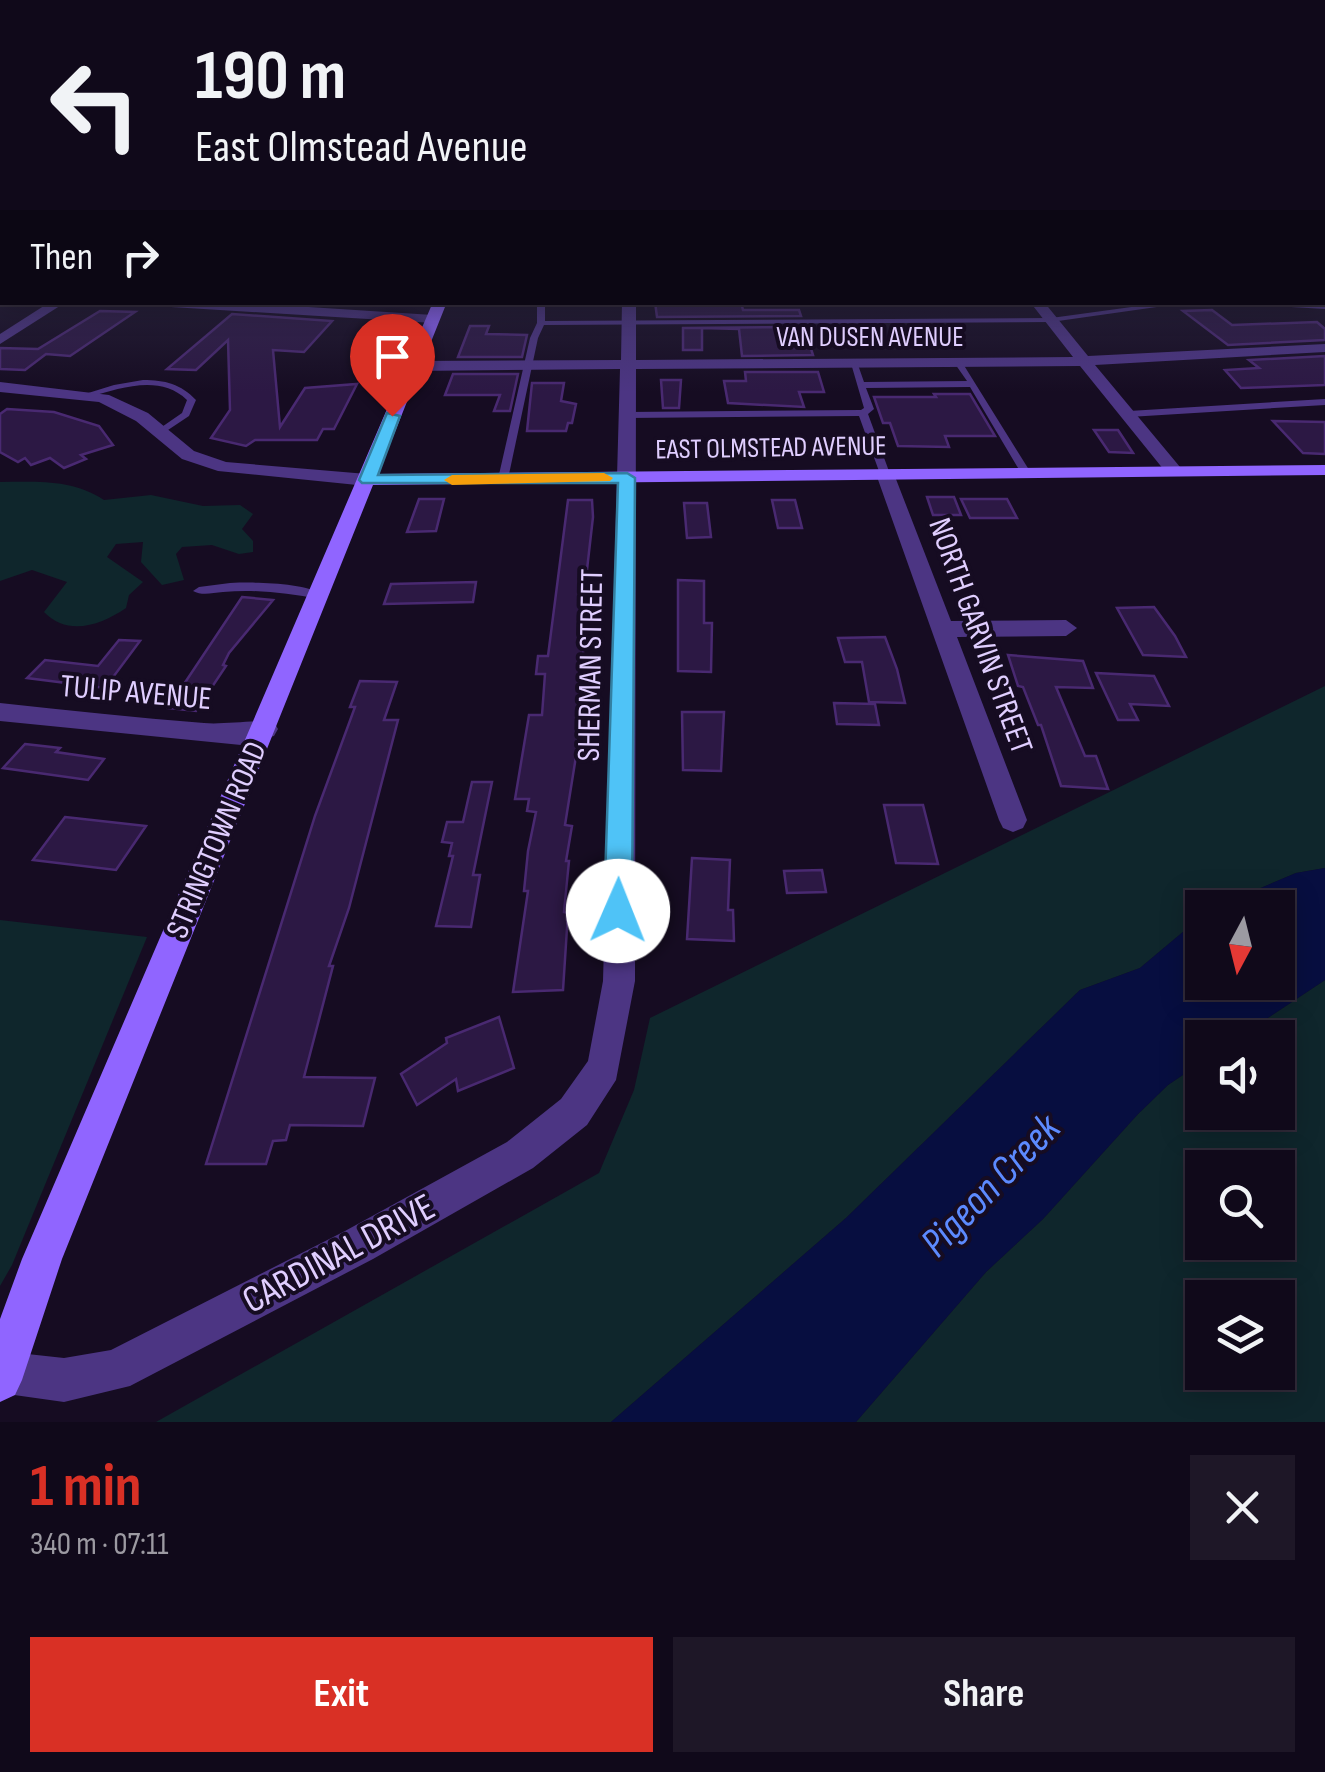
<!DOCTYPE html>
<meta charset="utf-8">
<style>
body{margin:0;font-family:"Sofia Sans Condensed",sans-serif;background:#1e1727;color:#f1f3f6;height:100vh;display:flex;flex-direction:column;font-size:38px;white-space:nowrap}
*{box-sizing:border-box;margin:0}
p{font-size:32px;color:#9c9aa2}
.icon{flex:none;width:55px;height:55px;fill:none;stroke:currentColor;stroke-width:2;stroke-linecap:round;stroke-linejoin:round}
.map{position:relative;height:1422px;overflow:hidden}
.details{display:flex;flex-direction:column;background:#10091a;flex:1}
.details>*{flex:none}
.top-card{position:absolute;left:0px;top:0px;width:1325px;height:305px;box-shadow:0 5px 25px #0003,0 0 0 2px #302a39;background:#10091a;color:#f1f3f6;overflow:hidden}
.needle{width:65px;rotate:187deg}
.fabs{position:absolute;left:1185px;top:890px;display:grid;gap:20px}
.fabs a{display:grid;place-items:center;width:110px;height:110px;border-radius:0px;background:#10091a;box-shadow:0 5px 25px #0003,0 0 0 2px #302a39;font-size:50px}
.pin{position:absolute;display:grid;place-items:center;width:85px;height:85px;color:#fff;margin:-102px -42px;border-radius:50% 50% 50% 0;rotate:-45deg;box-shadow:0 0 10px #0007}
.pin .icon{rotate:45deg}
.me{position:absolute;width:110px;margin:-55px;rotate:1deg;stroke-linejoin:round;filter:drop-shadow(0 0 8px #0008)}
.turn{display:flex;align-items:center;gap:35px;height:210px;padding:0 30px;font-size:45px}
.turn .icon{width:130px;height:130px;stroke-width:2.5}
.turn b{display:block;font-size:70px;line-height:85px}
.then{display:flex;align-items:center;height:95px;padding:0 30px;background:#0003;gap:20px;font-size:38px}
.round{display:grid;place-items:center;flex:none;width:105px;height:105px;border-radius:0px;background:#1e1727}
.overview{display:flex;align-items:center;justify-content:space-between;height:170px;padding:0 30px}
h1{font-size:60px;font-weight:700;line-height:75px;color:#d93025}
.cta{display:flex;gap:20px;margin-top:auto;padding:20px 30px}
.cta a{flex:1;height:115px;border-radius:0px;background:#d93025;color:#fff;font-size:40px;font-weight:700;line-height:115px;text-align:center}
.cta a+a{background:#1e1727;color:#f1f3f6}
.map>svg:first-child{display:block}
.green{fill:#0f262c;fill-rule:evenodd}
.water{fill:#070e40}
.building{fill:#2c1844;stroke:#492971;stroke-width:2.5}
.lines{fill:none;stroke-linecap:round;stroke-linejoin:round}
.lane{fill:#4c3583;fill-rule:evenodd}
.street{fill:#4c3583;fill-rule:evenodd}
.secondary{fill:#9065ff;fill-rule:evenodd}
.route{fill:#4fc3f7;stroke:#337fa1;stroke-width:2.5}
.slow{fill:#f59e0b}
.labels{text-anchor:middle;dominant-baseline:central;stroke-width:8;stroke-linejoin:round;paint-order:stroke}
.far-street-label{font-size:28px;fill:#e0ceff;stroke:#160c22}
.street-label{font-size:32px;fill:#e0ceff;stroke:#160c22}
.near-street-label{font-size:38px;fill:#e0ceff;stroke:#160c22}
.near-water-label{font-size:42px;font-style:italic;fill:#5c8aff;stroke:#160c22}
</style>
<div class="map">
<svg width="1325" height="1422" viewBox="0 0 1325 1422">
<rect width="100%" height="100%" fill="#160c22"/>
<g class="green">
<path d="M0,482C38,482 72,479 104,500L151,495L203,506L240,505L253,514L242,529L253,541V552L239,554L212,545L182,547L176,554L184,580L162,585L141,562L143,542L116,544L107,557L143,582L129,595L126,608C101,625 68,637 44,612L67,582L32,570L0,581Z"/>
<path d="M1325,686V868L1296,873L1216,907L1202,908V916L1140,968L1080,990L846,1218L611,1422H156L599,1173L634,1090L650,1018Z"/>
<path d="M0,920L147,937L12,1265L0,1286Z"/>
<path d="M1325,980V1422H856L986,1272L1043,1219L1138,1114L1168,1085L1202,1062V1112H1278V1038L1239,1037ZM1202,1168H1278V1242H1202ZM1202,1298H1278V1372H1202Z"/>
</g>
<path class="water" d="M1325,868V980L1239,1037L1202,1038V1062L1168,1085L1138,1114L1043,1219L986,1272L856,1422H611L846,1218L1080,990L1140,968L1202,916V982H1278V908L1216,907L1296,873Z"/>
<g class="building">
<path d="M655,302H741L743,310H799L801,316L657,317Z"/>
<path d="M1212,310L1232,325L1317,322L1325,329V340L1228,345L1183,311Z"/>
<path d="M100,311L135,312L70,356L46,354L25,370L0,369V348L38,349Z"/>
<path d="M232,314L332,321L304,352L273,350L280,427L305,388L357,384L334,429H323L317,440H255L246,446L211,438L230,410L228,340L196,370L167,369Z"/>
<path d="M470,326H489L486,334L527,335L522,357H458Z"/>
<path d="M804,327L813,355L742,356L739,329L702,328V350H683V328Z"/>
<path d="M1325,356V385L1241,388L1225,370L1259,368L1249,360Z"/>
<path d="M745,372H818L824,392H799L804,407L728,403L724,381H746Z"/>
<path d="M453,374H518L510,411H494L500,395H445Z"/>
<path d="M661,380H681L679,408H663Z"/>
<path d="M532,383H564L561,401L576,404L572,423H568L566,431H527Z"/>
<path d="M934,394H970L995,436H945L949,447L898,446L890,423H883L874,397H936Z"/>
<path d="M7,409L54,412L99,426L113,445L81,455L86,459L64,468L50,458L31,465L25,458L18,462L0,452V414Z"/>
<path d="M1273,421L1325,422V454L1303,453Z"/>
<path d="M1094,430H1118L1133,453L1109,452Z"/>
<path d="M927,497H954L961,515H933Z"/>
<path d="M419,499H444L436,531L407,532Z"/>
<path d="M961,499H1007L1017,518H970Z"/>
<path d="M568,500H592L593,517L580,631H584L581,707H578L577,750L565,825L572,826L566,861H569L564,912L568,913L563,990L513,992L528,891H524L528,851L536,812L527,811L529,799H515L529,715H542L545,674H536L538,656H548Z"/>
<path d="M772,500H795L802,528H778Z"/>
<path d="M684,503H707L711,537L687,538Z"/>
<path d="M678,580L704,581V623H712L711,672L678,671Z"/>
<path d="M476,582L473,602L384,604L391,584Z"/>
<path d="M242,597L273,600L229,653L223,665L226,666L196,711L168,708Z"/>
<path d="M1154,607L1175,636L1186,657L1143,655L1117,608Z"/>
<path d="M885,637L897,669L905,703L869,702L862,662H845L838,638Z"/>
<path d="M119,640L140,641L105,688L27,678L45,660L98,666Z"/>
<path d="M1008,655L1083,661L1093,688L1056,687L1085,756H1096L1108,789L1061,786L1041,725H1038L1023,687L1018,686Z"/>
<path d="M1096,673L1154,676L1169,706L1130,704L1138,720H1118Z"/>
<path d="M360,681L397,682L384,720H398L349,908L329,966H333L304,1077L375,1078L363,1126L290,1125L286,1140L273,1141L266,1164H206L315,816L355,707H350Z"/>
<path d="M834,703L875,704L879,725L837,724Z"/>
<path d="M682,712H724L721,771L683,770Z"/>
<path d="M25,744L60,748L56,752L104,759L88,780L3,768Z"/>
<path d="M472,782H492L473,875H480L471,927L436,926L453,856H449L452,843L442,842L447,822H463Z"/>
<path d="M884,805H923L938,864L896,863Z"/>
<path d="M65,817L146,826L116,870L33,860Z"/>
<path d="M692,858L730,860L728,910H733L734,941L687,939Z"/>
<path d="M822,870L826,892L787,893L784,871Z"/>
<path d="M499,1017L514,1068L458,1091L456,1079L417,1105L401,1074L447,1043L446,1038Z"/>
</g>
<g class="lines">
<g class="lane">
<path d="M1322,193H1325V198L1322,197Z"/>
<path d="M537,302H545V321L1051,318L1168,302H1192L1051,322L544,325L538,338L508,479L503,482L498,479L530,338L537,323Z"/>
<path d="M1235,302L1325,305V309L1238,304Z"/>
<path d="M957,358L960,359L1031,473L1030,475L1026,476L1021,473L970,387L866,388L874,409L868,414L890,474L885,477L880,474L859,416L627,418L622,415L627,412L861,410L864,408L850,360L857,362L864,382L967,381L953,361Z"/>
<path d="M143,380C165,380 181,384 196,400L189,416L159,436L156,435V431L182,413L187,400C160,374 121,388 89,397L85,394L114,385Z"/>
<path d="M1325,399V405L1129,417L1124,414L1129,411Z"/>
<path d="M230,583C257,582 302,582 325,595L319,599C287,593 256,589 223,592C212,593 202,596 193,591L199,587Z"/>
</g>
<g class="street">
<rect x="0" y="196" width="2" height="7"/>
<path d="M1322,257L1325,258V267L1322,266Z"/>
<rect x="0" y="290" width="2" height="8"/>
<path d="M50,302H66L0,344V334Z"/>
<path d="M149,302H230L433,315L440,319L433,323L155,306Z"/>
<path d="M622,302H636V360L1073,357L1030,302H1044L1088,356L1325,344V352L1095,365L1180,467V475H1168L1080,366L636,369L635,981L616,1080L587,1125L533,1168L373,1259L130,1386L64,1402L0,1393V1351L64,1358L111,1350L345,1231L507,1142L561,1099L588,1061L603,981L620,369L414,371L406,366L414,361L621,360Z"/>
<path d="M0,382L109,395L148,413L194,451L226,462L367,474L376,480L367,486L218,471L182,459L136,421L99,402L0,392Z"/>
<path d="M885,468L894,474L951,621L1066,620L1077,628L1066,636L957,637L1027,820L1023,828L1013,832L1003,828L999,820L876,474Z"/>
<path d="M0,703C68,710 136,718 204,723C223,725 262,719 274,722L278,729L274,736L241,745L0,721Z"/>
</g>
<path class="secondary" d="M433,302H447L378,474L1325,465V475L373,485L62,1259L22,1380L15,1395L0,1402V1319L22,1259Z"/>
</g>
<linearGradient id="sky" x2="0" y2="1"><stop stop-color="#0c0713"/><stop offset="0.49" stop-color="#36344f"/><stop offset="1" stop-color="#36344f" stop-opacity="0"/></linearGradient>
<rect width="1325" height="392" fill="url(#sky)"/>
<path class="route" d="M387,413L400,416L378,475L627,473L635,478L632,911L628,920L618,923L608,920L604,911L618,483H362L359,480Z"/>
<path class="slow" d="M604,473L613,478L610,481L452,485L444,480L452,475Z"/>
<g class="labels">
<g class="far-street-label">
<text x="870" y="337">VAN DUSEN AVENUE</text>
<text transform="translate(771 448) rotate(-1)">EAST OLMSTEAD AVENUE</text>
</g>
<g class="street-label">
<text transform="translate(980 636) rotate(70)">NORTH GARVIN STREET</text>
<text transform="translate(591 665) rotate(-89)">SHERMAN STREET</text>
<text transform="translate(136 693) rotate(5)">TULIP AVENUE</text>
<text transform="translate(217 840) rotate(-67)">STRINGTOWN ROAD</text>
</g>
<g class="near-street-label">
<text transform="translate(339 1254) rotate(-28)">CARDINAL DRIVE</text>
</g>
<g class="near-water-label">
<text transform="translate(991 1186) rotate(-46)">Pigeon Creek</text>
</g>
</g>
</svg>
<div class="fabs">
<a><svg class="needle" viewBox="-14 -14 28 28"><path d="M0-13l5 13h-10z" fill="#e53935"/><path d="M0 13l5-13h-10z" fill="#9c9aa2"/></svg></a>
<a><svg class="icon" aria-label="sound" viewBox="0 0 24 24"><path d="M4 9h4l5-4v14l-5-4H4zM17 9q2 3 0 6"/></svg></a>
<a><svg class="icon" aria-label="search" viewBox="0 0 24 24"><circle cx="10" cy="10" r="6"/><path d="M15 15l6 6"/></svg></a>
<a><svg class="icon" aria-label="layers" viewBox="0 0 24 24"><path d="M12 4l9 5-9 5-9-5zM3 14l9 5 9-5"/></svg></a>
</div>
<div class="pin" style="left:392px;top:416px;background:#d93025"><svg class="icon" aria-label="arrive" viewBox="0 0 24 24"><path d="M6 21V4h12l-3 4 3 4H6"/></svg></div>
<svg class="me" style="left:618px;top:911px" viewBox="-20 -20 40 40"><circle r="19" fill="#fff"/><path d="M0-13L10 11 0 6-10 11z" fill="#4fc3f7"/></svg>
<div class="top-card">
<div class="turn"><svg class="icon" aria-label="left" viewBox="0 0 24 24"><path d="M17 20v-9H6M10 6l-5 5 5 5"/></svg><div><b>190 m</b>East Olmstead Avenue</div></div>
<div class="then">Then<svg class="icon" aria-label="right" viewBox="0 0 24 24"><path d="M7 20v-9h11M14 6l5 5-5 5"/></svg></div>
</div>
</div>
<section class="details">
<div class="overview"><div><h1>1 min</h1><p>340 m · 07:11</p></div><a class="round"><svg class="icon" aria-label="close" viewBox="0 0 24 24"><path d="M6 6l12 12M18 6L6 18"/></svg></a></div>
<div class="cta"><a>Exit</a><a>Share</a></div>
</section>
